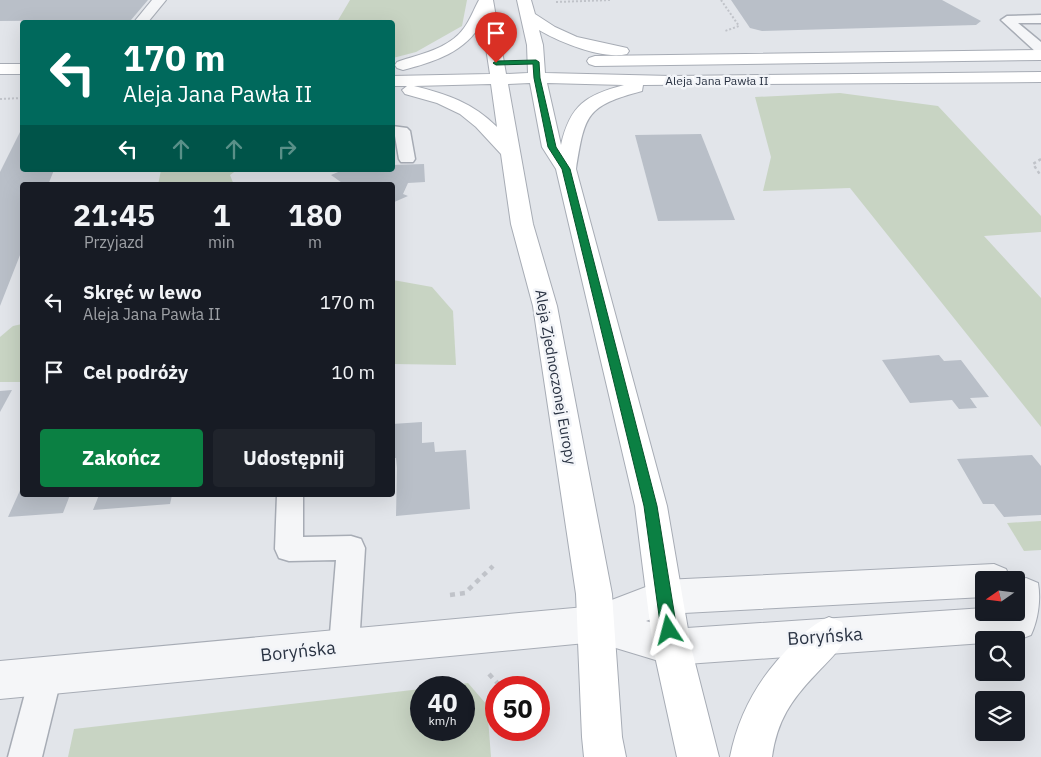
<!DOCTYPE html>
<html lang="pl">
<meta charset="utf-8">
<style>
body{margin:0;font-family:"IBM Plex Sans",sans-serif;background:#20242c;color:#f1f3f6;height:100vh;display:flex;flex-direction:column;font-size:19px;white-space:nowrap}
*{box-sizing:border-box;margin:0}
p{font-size:16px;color:#9ea1a6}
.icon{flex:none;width:28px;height:28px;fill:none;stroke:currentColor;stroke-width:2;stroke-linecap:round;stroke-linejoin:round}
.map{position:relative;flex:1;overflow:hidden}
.side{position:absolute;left:20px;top:182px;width:375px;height:315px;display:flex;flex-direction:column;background:#171b24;border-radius:5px;box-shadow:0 5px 20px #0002}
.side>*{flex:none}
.top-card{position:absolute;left:20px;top:20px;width:375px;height:152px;border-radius:5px;box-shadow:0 5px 20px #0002;background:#00695c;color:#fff;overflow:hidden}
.needle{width:32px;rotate:256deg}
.tools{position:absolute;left:975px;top:571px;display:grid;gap:10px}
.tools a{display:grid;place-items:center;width:50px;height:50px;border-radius:5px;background:#171b24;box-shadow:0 5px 20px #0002;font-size:25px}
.speed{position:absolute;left:410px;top:676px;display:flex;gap:10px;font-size:25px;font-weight:700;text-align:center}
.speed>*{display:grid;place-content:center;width:65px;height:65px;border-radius:50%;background:#171b24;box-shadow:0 5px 20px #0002;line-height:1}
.speed small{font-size:12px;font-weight:400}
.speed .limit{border:8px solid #d22;background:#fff;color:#111}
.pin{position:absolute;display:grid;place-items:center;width:42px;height:42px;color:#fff;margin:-51px -21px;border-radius:50% 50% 50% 0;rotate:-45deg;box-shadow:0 0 5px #0007}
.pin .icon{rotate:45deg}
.me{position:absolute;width:55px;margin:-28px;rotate:351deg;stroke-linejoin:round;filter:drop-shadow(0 0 4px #0008)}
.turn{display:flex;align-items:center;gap:18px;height:105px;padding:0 20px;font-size:22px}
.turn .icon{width:65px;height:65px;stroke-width:2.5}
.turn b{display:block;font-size:35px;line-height:42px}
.lanes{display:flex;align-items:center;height:48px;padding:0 20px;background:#0003;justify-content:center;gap:25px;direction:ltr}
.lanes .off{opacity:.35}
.eta{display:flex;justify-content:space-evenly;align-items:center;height:85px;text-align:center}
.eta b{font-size:30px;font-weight:700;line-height:35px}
.primary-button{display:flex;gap:10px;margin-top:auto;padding:10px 20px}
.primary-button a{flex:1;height:58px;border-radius:5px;background:#0b8043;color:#fff;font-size:20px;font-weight:700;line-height:58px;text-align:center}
.primary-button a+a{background:#20242c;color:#f1f3f6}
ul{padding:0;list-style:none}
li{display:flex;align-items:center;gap:15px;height:70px;padding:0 20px}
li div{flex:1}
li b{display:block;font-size:19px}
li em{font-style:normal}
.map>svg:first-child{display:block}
.green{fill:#c8d4c3}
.building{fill:#b9bfc8}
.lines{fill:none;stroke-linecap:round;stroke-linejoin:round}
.lane-casing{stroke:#a7acb5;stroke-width:3}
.street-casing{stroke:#a7acb5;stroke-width:2}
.secondary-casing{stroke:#a7acb5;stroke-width:2}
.path-far2{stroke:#c0c3c9;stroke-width:2;stroke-dasharray:2 2;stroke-linecap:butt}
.path-far1{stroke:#c0c3c9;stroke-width:2.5;stroke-dasharray:3 3;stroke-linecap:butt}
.path{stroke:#c0c3c9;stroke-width:4.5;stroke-dasharray:5 5;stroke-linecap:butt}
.lane{fill:#f5f6f8;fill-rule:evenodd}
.street{fill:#f5f6f8;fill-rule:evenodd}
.secondary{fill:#fff;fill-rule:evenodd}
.route{fill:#0b8043;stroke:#07532c}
.labels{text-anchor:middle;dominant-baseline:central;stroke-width:5;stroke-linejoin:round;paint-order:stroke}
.far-street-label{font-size:12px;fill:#2a3343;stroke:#f2f4f8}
.street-label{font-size:15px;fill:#2a3343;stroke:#f2f4f8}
.near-street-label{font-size:18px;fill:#2a3343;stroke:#f2f4f8}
</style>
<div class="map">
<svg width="1041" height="757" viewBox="0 0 1041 757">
<rect width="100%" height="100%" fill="#e2e5ea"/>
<g class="green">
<path d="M350,0H467L462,26L416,52L393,58L392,22H337Z"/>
<path d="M840,93L938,106L1041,216V232L984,236L1041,298V427L850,188L763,191L771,157L755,97Z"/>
<path d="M161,170H237L230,175L234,185H158Z"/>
<path d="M393,280L432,287L453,311L456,365L393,364Z"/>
<path d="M22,324V382H0V337L13,326Z"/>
<path d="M1041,521V550L1024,551L1007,523Z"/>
<path d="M468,683L487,705L491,757H68L74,729L421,689V730H464V688L432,687Z"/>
</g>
<g class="building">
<path d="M0,0H148L131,20L0,21Z"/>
<path d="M731,0H942L981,21L976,25L762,31L750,28Z"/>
<path d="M20,132H22V170H54L48,185H22V250L0,306V172Z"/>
<path d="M701,134L735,220L658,221L635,135Z"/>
<path d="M424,164L425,182L408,183L403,194L408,196L392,203V185H345L331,175L343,170H392V165Z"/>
<path d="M939,355L944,361L961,360L989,397L970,398L977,408L959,409L952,400L910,403L882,360Z"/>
<path d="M12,390L0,412V391Z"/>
<path d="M422,422V443L434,442L435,452L466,450L470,509L396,516L397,468L396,458H392V424Z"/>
<path d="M1032,455L1041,466V515L1004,517L994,504H983L957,459Z"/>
<path d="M22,486V495H70L63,513L8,517Z"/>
<path d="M99,495H172L170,504L93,510Z"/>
</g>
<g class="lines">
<g class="lane-casing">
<g id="lane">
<path d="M1041,15V23H1018L1041,42V53L1036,52L1001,20L1007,16Z"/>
<path d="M392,126L407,128L410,131L415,159L413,162H401L399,159L395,136H392Z"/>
<path d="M277,495H303V537L351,536L361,539L365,548L359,646L355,657L344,661L333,657L329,646L336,560L289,561L279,558L275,549Z"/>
<path d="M46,659L57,664L62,675L42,757H8L30,675L35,664Z"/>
</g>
</g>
<g class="street-casing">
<g id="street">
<path d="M152,0H166L148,22H134Z"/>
<path d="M994,564L1006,569L1011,580H984V597L665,614L646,621L672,629L984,608V612H1016V582L1026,578L1038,583C1041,600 1038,620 1031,635L1018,640H984V643L672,665L596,642L0,699V661L596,606L664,580Z"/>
</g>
</g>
<g class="secondary-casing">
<g id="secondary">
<path d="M479,0H493L506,74L528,73L527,45L517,0H531L535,14L555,27L577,37L627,48L629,51L627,54C603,60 559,42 539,30L543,45L545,73L671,76L1041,72V82L643,85L642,91C586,106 585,114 576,169L667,506L691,647L719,757H677L653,647L635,506L556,169L542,147L530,83L508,84L533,224L557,306L612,594L622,737L626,757H584L582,737L576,594L533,306L511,224L501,154L476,127L460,114L437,103L405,94L402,90L407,86H392V76L490,74L482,22C466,52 434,62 403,70L397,68L395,65L397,62C420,54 449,49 464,28C470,20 474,9 479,0ZM547,83L624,85C586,95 570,105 561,145ZM491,84L497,127C473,103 447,94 414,86Z"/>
<path d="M1041,50V60L595,66L589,64L587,61L589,58L595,56Z"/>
<rect x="0" y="64" width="22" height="10"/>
<path d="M829,617L842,622L847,635C840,651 828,661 816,674C791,700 777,721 772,757H730C739,711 761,674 795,642C806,631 815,623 829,617Z"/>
</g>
</g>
<g class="path-far2">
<path d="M721,0L739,26L725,31"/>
<path d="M556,2L611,0"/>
<path d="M0,99L22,98"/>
</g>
<path class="path-far1" d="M1041,159L1033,164L1041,176"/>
<g class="path">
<path d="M450,595L465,593L493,566"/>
<path d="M489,674L502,688"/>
</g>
<use href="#lane" class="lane"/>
<use href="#street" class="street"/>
<use href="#secondary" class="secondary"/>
</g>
<path class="route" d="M536,60L539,62L540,78L556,147L570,169L657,506L677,630L674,636L669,638L664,636L661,630L644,506L562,169L548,147L534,78L533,64L496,65L493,63L496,61Z"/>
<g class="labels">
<g class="far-street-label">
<text x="717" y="80">Aleja Jana Pawła II</text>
</g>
<g class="street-label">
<text transform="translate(556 377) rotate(80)">Aleja Zjednoczonej Europy</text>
</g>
<g class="near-street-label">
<text transform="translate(825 636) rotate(-4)">Boryńska</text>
<text transform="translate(298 651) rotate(-6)">Boryńska</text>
</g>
</g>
</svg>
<div class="tools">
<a><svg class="needle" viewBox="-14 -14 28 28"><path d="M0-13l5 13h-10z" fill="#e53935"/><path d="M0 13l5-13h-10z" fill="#9ea1a6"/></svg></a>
<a><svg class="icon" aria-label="search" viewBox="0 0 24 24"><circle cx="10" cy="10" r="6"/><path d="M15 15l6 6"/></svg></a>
<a><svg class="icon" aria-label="layers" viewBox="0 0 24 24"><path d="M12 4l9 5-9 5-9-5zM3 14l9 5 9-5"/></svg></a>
</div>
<div class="speed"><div>40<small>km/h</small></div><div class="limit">50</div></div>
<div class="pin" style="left:496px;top:63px;background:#d93025"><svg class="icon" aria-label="arrive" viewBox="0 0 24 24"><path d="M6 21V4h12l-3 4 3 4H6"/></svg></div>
<svg class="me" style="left:669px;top:630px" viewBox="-20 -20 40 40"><path d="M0-17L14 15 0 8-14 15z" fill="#0b8043" stroke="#fff" stroke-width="4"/></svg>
<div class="top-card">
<div class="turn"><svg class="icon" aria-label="left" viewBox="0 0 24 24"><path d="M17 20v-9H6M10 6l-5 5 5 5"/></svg><div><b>170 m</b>Aleja Jana Pawła II</div></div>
<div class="lanes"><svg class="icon" aria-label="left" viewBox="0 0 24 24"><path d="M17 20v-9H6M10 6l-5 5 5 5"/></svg><svg class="icon off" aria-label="ahead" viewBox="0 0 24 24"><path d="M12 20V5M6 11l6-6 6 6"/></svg><svg class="icon off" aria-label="ahead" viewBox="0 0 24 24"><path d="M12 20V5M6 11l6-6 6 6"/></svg><svg class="icon off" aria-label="right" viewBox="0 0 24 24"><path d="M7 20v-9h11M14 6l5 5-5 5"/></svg></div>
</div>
<section class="side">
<div class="eta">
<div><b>21:45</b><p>Przyjazd</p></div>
<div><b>1</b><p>min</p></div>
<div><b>180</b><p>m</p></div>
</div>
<ul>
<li><svg class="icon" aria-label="left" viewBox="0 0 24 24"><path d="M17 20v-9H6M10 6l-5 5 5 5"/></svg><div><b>Skręć w lewo</b><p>Aleja Jana Pawła II</p></div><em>170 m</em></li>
<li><svg class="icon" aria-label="arrive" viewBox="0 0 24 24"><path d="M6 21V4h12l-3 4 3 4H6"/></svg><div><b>Cel podróży</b></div><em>10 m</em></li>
</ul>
<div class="primary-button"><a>Zakończ</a><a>Udostępnij</a></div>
</section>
</div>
